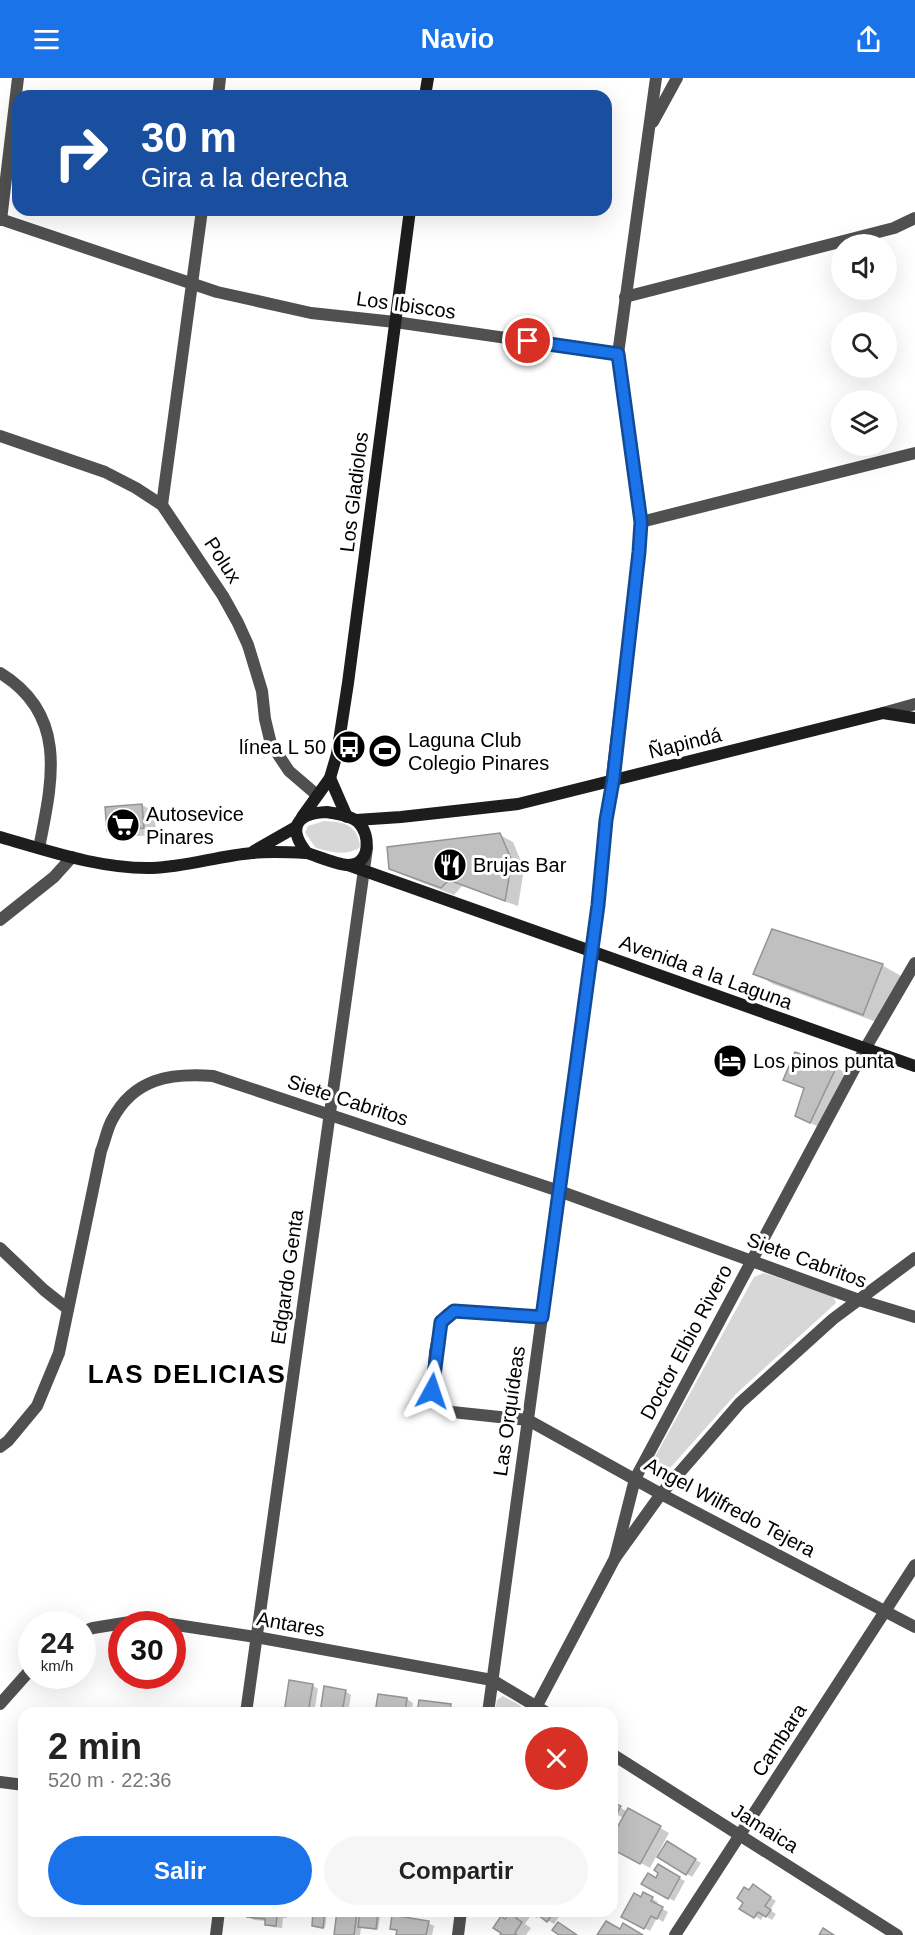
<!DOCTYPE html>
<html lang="es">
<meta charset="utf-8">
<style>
body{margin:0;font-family:Helvetica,sans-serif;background:#f6f6f6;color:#222;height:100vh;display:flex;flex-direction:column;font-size:22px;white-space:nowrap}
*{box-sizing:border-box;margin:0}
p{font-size:20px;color:#767676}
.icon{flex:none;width:33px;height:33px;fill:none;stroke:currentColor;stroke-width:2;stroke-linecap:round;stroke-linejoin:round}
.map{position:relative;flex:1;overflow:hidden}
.side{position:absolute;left:18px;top:1629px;width:600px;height:210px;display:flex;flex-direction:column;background:#fff;border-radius:18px;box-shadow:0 6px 24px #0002}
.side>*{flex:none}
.hud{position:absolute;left:12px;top:12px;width:600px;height:126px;border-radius:18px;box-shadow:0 6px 24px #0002;background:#1a4fa0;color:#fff;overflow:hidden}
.buttons{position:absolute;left:831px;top:156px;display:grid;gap:12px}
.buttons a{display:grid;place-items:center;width:66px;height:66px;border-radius:50%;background:#fff;box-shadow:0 6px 24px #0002;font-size:30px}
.speed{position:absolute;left:18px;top:1533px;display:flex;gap:12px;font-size:30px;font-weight:700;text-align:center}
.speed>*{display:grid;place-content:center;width:78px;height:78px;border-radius:50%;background:#fff;box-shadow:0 6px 24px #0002;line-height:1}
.speed small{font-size:15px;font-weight:400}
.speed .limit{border:9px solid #d22;background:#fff;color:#111}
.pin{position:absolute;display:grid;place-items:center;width:51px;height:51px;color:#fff;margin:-26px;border:3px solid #fff;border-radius:50%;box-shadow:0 2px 6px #0007}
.me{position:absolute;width:66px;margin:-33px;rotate:5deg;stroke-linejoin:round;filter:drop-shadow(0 0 4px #0008)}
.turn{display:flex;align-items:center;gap:21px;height:126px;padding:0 30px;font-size:27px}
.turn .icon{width:78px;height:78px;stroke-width:2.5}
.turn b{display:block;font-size:42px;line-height:51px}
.round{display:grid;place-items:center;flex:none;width:63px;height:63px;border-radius:32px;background:#f6f6f6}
.headline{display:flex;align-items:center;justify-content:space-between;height:102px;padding:0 30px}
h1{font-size:36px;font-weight:700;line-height:45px}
.primary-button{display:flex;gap:12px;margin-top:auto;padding:12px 30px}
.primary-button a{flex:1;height:69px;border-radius:36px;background:#1a73e8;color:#fff;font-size:24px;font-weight:700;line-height:69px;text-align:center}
.primary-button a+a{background:#f6f6f6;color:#222}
header{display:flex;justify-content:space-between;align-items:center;height:78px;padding:0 30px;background:#1a73e8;color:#fff;font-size:27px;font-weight:700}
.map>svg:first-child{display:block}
.green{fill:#d7d7d7}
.shadow{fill:#0003}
.building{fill:#c0c0c0;stroke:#949494;stroke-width:1.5}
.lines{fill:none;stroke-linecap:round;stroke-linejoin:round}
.street{stroke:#505050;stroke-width:12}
.secondary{stroke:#1d1d1d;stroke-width:12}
.route-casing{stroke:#114b97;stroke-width:15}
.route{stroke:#1a73e8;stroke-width:10}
.labels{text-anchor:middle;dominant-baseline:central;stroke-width:6;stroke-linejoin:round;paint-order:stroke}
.street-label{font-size:20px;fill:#000;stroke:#fff}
.poi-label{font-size:20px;fill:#000;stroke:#fff;text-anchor:start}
.district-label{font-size:26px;font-weight:bold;letter-spacing:1.5px;fill:#000;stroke:#fff}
</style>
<header><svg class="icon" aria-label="menu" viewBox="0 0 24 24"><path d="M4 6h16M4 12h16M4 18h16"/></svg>Navio<svg class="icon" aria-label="share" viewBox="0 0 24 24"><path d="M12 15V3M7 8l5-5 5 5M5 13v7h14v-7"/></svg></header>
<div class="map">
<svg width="915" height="1857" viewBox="0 0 915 1857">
<rect width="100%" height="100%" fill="#fff"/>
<g class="green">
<path d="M324,743C343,744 358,746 360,769C346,779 332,774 316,770L305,755L308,748Z"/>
<path d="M764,1195L833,1218L836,1225L736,1316L671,1389L655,1391L650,1388L754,1199Z"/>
<path d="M503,1618L521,1628V1635H495L497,1622Z"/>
</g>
<g class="shadow">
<path d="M142,727L155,734L156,757L121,759L109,752L107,730Z"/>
<path d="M500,757L513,764L524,791L518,828L462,808L454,817L403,797L390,790Z"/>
<path d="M882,887L901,898L882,946L773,906L755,895Z"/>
<path d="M796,976L837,990L846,995L819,1049L806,1043V1011L784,1001Z"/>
<path d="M312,1607L318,1611L314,1635H285Z"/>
<path d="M345,1613L351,1617L348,1635H322Z"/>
<path d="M407,1621L413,1625L411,1635H377Z"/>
<path d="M450,1628L456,1631V1635H418Z"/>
<path d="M612,1725L628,1734L629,1732L669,1755L650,1790L612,1770V1762L624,1740L612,1734Z"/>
<path d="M667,1765L701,1785L692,1799L659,1779Z"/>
<path d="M658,1788L685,1803L674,1823L643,1806L656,1802L660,1794Z"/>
<path d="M759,1812L776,1823L770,1832L776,1836L772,1842L764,1837L761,1842L741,1830L750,1814Z"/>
<path d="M644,1816L658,1824L656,1827L668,1834L663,1844L657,1840L650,1853L623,1839L642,1821Z"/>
<path d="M249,1833H286L287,1840H283L282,1850L272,1849L266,1846L267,1843L254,1842L249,1839Z"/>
<path d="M315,1833H327L325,1850L313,1847Z"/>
<path d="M512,1833H563L554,1846L539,1837L537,1840L531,1837L525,1846L531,1850L526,1857H502L506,1843Z"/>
<path d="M573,1833H585L582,1838Z"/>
<path d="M357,1837L361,1839H380L378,1852L361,1849L360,1857H335Z"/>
<path d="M428,1845L434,1848L432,1857H397L398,1854L391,1850Z"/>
</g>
<g class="building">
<path d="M142,726L144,750L107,753L105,729Z"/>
<path d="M500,755L512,783L505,823L449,802L441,810L389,791L387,769Z"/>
<path d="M772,851L883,886L863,937L753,896Z"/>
<path d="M795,974L837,988L810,1045L795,1038L804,1010L783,1002Z"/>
<path d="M289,1602L313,1606L308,1635H284Z"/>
<path d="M324,1608L346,1612L342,1635H320Z"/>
<path d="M378,1616L407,1620L405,1635H375Z"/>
<path d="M419,1622L451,1626L450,1635H417Z"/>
<path d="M612,1724L621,1728L616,1737L612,1735Z"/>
<path d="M628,1730L661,1748L640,1786L612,1771V1759Z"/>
<path d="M667,1763L696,1781L686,1797L657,1779Z"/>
<path d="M658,1786L680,1799L668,1821L641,1806L648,1795L656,1800L658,1795L654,1792Z"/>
<path d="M753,1806L771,1819L765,1828L771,1832L766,1839L758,1834L754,1840L739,1831L743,1825L737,1820L744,1809L749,1812Z"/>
<path d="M643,1814L653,1819L651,1823L663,1829L657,1841L651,1838L644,1851L621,1839L634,1815L641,1819Z"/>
<path d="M248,1833H282L281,1838H277L276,1848L265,1847V1841L247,1839Z"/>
<path d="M313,1833H325L323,1850L312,1848Z"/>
<path d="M337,1833L357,1835L354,1857H334Z"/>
<path d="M510,1833H521L516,1840L522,1844L515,1855L517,1857H500L501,1855L493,1850L501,1838L505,1841Z"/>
<path d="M541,1833H555L547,1844L538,1837Z"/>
<path d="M360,1834L378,1836L376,1851L358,1849Z"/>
<path d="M392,1837L429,1843L426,1857H396L397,1852L390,1851Z"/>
<path d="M606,1843L620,1851L623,1845L643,1857H597Z"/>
<path d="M558,1844L577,1857H559L552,1852Z"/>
<path d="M823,1850L834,1857H819Z"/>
</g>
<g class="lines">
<g class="street">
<path d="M218,18L220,0"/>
<path d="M653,44L677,0"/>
<path d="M0,141L217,214L311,235L395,244L618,276"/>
<path d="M1,142L18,0"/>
<path d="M625,219L894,150L915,140"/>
<path d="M0,358L105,394L136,410L162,427L223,518L238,545L248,567L262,613L265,641L271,666L289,693L317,717"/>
<path d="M162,427L202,132"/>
<path d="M641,444L915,375"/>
<path d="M0,595C69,637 52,704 39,770"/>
<path d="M883,635L915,626"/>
<path d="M0,842L54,799L72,779"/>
<path d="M0,1170L44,1212L68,1231"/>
<path d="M542,1239L470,1233H454L448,1236L441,1244L435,1274L432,1313L438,1327L452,1334L528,1342L661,1416L915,1549"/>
<path d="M0,1369L8,1363L37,1328L59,1275L101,1073C105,1063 107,1051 112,1042C134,1000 170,995 213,998L559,1113L859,1222L915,1239"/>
<path d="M615,1480L635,1401L865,971L915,885"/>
<path d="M82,1554L93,1550L130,1544L170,1546L256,1559L492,1602L547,1635"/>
<path d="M0,1626L32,1590"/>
<path d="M246,1635L367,770"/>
<path d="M488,1635L598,827C609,709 626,592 639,474L641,444L618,276L656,0"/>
<path d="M533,1635L615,1480L661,1416L740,1325L833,1241L915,1180"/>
<path d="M612,1676L897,1857"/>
<path d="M0,1704L24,1707"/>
<path d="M216,1857L219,1833"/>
<path d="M458,1857L461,1833"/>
<path d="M675,1857L915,1487"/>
</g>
<g class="secondary">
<path d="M425,18L428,0"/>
<path d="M330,700L347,739"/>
<path d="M327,734C337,736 350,737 358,744C371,756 371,787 348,787C338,787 317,778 307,775C287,750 296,735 327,734Z"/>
<path d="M302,739L330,700L337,676L348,605L410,132"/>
<path d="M356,742L401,739L518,726L883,635L915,640"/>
<path d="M0,759C49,773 100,791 152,790C186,789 218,778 252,775C270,773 288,774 307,775"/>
<path d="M254,773L296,749"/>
<path d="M348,787L915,988"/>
</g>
</g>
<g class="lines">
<g class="route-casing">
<path id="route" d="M432,1313L441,1244L454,1233L542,1239L598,827L606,742L613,703L639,474L641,444L618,276L528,263"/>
</g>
<use href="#route" class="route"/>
</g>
<defs>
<g id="bus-disc" transform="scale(1.725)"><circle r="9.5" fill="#000" stroke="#fff"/><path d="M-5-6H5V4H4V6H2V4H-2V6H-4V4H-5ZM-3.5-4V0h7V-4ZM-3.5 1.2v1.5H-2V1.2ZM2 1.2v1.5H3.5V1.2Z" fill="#fff"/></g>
<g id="stadium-disc" transform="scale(1.725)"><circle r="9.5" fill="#000" stroke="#fff"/><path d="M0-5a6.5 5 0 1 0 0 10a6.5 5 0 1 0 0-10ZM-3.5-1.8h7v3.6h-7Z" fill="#fff"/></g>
<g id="supermarket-disc" transform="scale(1.725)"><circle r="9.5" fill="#000" stroke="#fff"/><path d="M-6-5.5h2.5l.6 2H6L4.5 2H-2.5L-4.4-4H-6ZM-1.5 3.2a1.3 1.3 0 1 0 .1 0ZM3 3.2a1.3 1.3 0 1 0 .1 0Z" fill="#fff"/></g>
<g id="restaurant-disc" transform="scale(1.725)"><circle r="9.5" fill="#000" stroke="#fff"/><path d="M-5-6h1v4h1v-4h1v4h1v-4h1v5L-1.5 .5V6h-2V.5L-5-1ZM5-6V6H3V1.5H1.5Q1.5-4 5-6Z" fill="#fff"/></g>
<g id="hotel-disc" transform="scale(1.725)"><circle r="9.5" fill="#000" stroke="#fff"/><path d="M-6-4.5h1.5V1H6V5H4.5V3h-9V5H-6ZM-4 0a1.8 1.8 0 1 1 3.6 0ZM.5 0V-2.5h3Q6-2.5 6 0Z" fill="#fff"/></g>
</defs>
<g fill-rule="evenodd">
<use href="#bus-disc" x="349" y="669"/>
<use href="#stadium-disc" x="385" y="673"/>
<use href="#supermarket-disc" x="123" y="747"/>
<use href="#restaurant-disc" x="450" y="787"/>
<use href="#hotel-disc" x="730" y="983"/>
</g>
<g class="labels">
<g class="street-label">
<text transform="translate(406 227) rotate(8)">Los Ibiscos</text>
<text transform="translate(354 414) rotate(-83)">Los Gladiolos</text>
<text transform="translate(223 482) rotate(57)">Polux</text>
<text transform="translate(685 665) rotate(-14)">Ñapindá</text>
<text transform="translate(706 894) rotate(20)">Avenida a la Laguna</text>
<text transform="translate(348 1022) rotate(18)">Siete Cabritos</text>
<text transform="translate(807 1182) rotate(20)">Siete Cabritos</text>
<text transform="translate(287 1199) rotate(-82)">Edgardo Genta</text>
<text transform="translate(686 1264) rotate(-62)">Doctor Elbio Rivero</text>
<text transform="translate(509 1333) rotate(-82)">Las Orquídeas</text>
<text transform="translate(730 1429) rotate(28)">Angel Wilfredo Tejera</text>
<text transform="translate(291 1546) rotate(10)">Antares</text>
<text transform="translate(779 1662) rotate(-57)">Cambara</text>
<text transform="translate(765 1750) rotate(32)">Jamaica</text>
</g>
<g class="poi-label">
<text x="408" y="662">Laguna Club<tspan x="408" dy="23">Colegio Pinares</tspan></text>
<text x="326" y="669" text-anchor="end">línea L 50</text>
<text x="146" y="736">Autosevice<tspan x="146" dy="23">Pinares</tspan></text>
<text x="473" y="787">Brujas Bar</text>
<text x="753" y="983">Los pinos punta</text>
</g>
<g class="district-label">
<text x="187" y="1296">LAS DELICIAS</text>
</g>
</g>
</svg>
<div class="buttons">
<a><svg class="icon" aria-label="sound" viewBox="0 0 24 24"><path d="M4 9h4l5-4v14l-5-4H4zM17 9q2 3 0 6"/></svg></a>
<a><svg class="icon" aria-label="search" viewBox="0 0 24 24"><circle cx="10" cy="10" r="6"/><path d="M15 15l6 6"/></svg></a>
<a><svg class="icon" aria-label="layers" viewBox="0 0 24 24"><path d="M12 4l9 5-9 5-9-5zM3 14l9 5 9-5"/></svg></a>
</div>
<div class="speed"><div>24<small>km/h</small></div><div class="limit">30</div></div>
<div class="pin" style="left:528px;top:263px;background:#d93025"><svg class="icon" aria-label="arrive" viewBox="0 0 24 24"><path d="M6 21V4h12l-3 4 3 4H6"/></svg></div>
<svg class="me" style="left:432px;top:1313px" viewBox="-20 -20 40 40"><path d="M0-17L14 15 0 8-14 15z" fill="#1a73e8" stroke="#fff" stroke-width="4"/></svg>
<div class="hud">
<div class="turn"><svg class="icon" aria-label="right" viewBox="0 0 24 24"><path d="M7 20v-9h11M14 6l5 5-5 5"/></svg><div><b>30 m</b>Gira a la derecha</div></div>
</div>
<section class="side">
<div class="headline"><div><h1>2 min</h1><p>520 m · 22:36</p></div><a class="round" style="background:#d93025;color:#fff"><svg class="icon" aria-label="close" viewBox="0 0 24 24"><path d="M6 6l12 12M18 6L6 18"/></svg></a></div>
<div class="primary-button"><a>Salir</a><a>Compartir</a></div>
</section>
</div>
